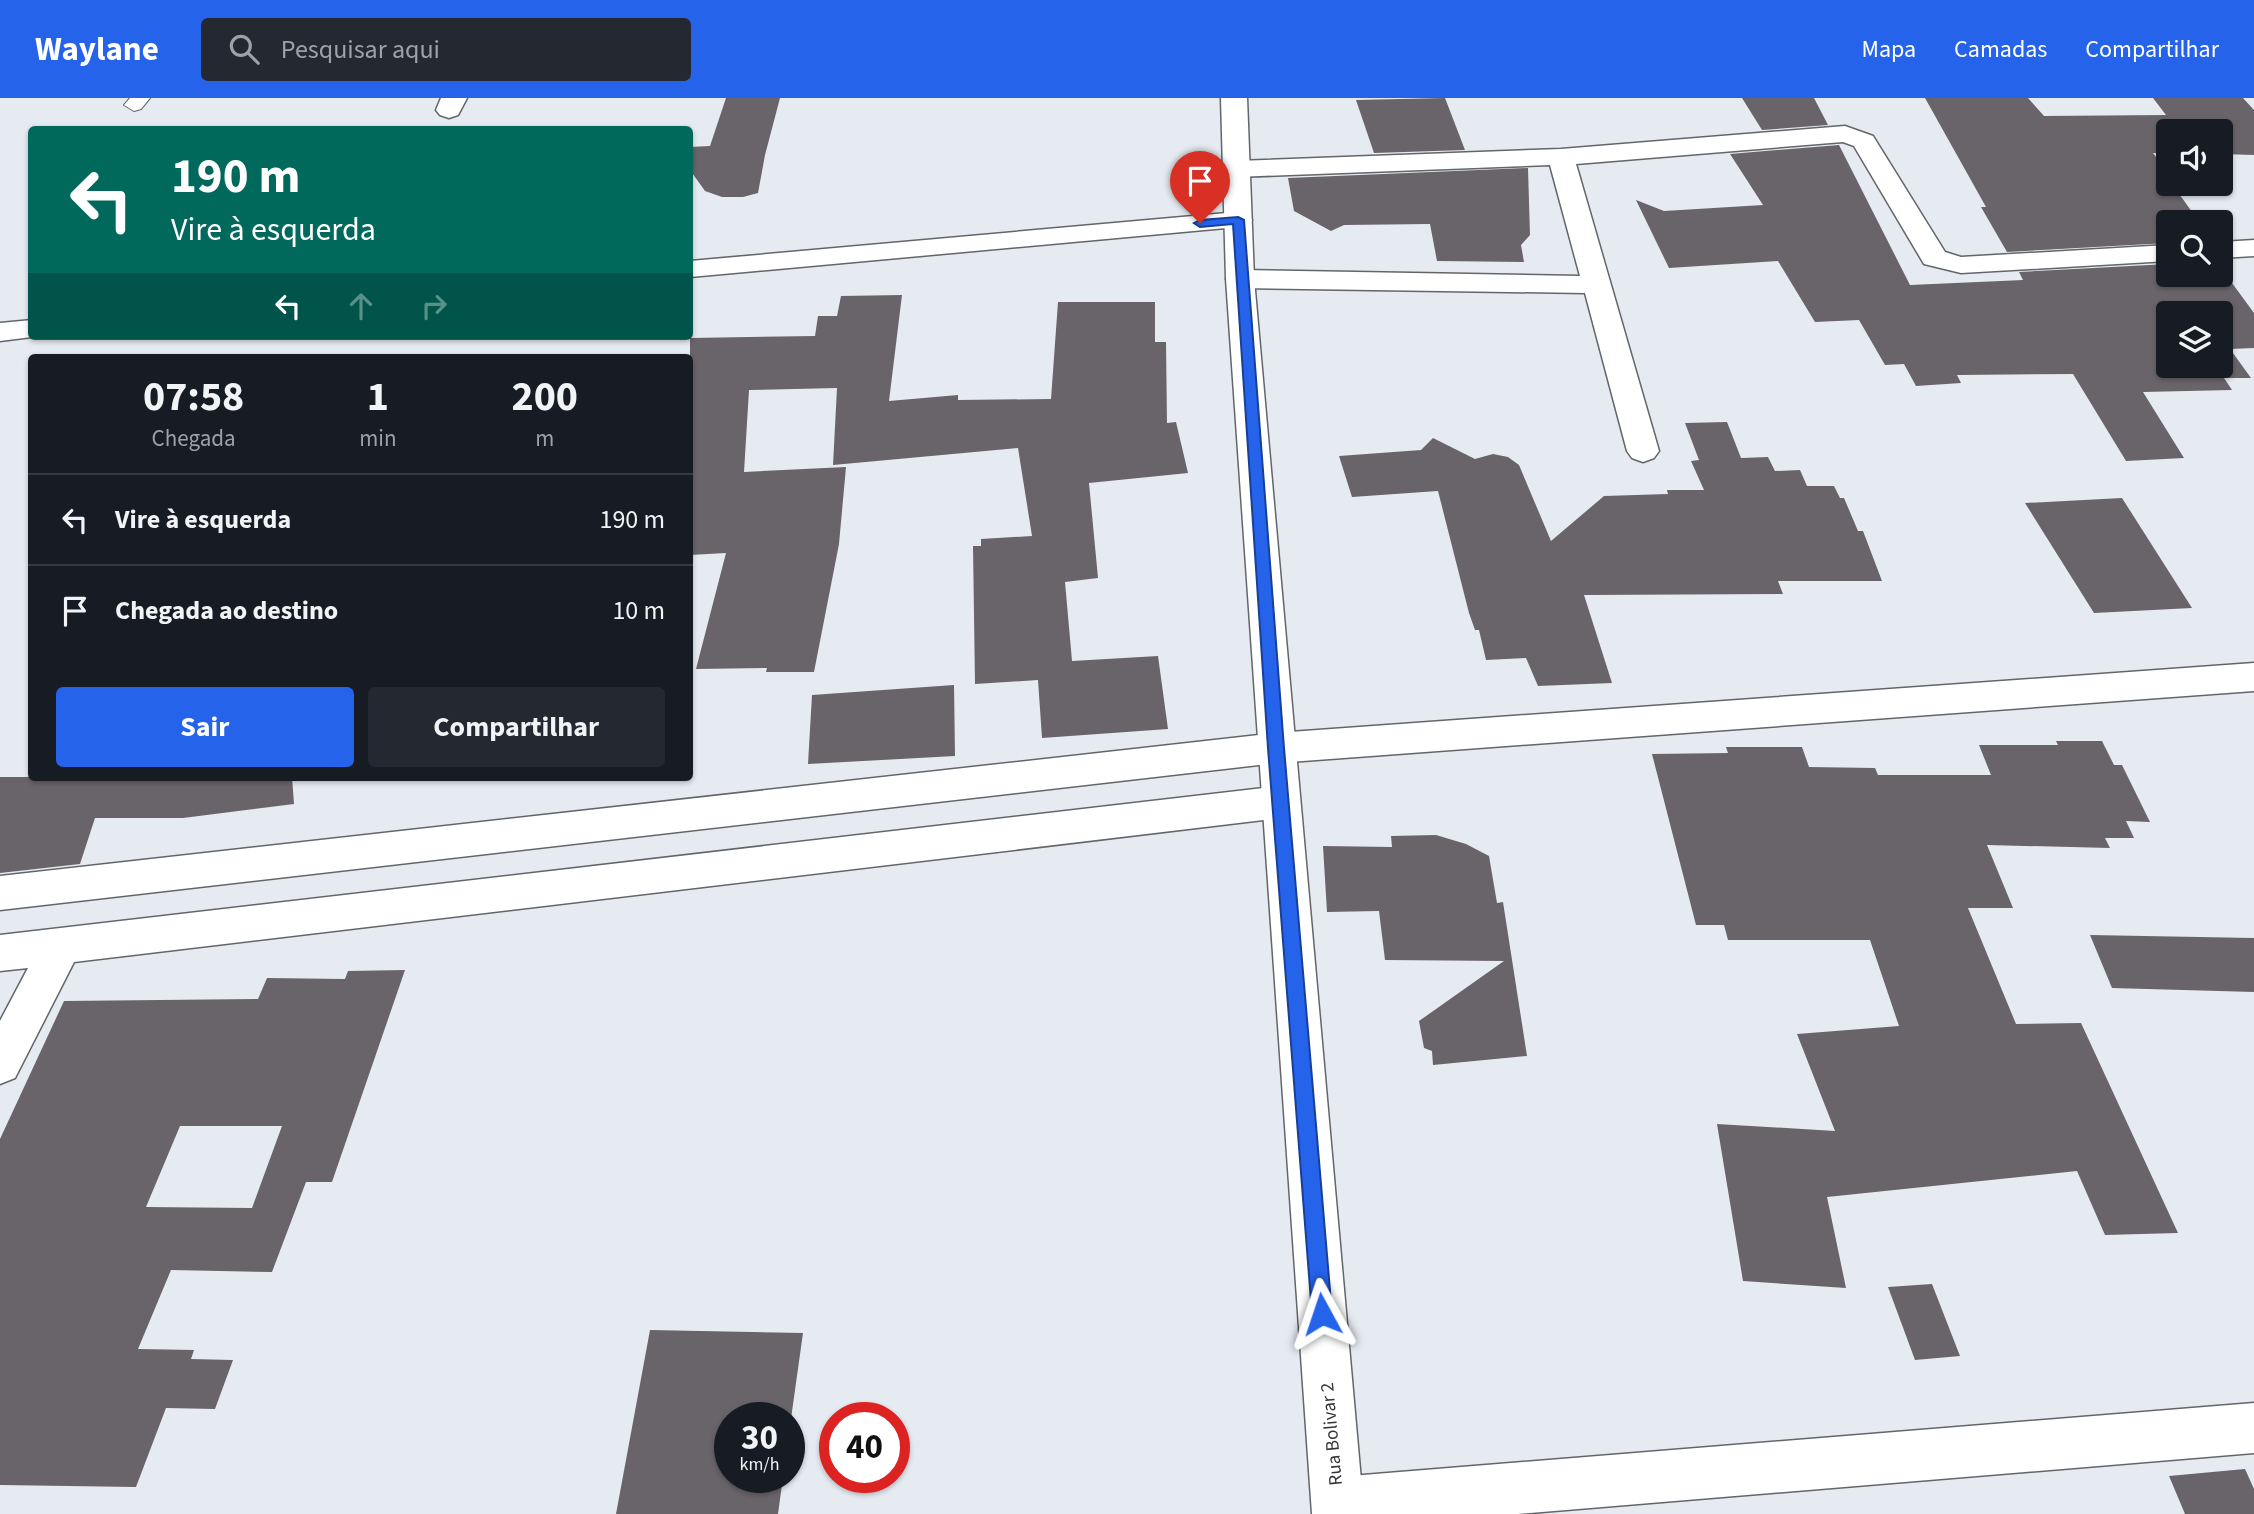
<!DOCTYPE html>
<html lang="pt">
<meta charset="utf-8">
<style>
body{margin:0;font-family:"Source Sans 3",sans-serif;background:#242831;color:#f1f3f6;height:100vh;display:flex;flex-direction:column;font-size:26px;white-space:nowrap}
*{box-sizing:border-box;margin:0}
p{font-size:23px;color:#9ea1a6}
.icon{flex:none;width:38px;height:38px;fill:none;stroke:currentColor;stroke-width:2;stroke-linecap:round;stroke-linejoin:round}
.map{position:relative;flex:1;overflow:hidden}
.drawer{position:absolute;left:28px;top:256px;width:665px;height:427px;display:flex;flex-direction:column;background:#171b24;border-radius:7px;box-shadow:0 2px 5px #0004}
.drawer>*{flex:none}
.banner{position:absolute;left:28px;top:28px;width:665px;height:214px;border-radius:7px;box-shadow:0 2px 5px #0004;background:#00695c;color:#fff;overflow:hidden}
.fabs{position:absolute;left:2156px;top:21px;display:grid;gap:14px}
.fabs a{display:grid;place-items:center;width:77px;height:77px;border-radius:7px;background:#171b24;box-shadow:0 2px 5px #0004;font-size:35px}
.speed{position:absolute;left:714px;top:1304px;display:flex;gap:14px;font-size:35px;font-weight:700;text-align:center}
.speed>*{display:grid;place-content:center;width:91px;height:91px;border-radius:50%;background:#171b24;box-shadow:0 2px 5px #0004;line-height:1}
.speed small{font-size:18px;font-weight:400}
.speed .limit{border:10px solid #d22;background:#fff;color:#111}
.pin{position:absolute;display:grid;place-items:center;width:60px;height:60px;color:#fff;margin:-72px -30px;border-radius:50% 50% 50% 0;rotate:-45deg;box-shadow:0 0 7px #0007}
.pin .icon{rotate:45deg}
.me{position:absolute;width:77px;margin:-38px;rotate:355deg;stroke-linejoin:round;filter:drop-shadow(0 0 5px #0008)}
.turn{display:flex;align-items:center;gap:24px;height:147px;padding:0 28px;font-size:32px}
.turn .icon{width:91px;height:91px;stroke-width:2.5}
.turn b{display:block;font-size:49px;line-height:60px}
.lanes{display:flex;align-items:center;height:66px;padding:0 28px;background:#0003;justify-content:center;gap:35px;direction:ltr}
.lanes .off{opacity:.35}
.eta{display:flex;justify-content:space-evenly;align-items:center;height:119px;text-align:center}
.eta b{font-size:42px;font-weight:700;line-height:49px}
.primary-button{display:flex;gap:14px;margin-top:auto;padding:14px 28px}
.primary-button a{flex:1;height:80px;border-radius:7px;background:#2563eb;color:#fff;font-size:28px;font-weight:700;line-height:80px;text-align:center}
.primary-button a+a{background:#242831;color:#f1f3f6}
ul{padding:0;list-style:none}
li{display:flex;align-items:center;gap:21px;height:91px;padding:0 28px;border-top:2px solid #363941}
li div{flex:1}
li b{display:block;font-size:26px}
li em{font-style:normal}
header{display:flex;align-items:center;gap:42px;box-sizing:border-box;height:98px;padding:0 35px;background:#2563eb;color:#fff}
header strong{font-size:33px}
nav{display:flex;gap:38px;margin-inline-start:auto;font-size:24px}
.search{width:490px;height:63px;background:#242831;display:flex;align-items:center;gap:18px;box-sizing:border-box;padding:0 24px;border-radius:7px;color:#9ea1a6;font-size:26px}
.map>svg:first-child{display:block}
.building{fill:#69646a;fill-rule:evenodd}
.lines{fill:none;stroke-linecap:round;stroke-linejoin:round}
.service-casing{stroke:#62666b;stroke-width:2}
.minor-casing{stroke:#62666b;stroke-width:3}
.tertiary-casing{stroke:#62666b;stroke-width:3}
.service{fill:#fff;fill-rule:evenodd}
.minor{fill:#fff;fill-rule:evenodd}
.tertiary{fill:#fff;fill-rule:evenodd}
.route{fill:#2563eb;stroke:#184099;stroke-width:2}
.labels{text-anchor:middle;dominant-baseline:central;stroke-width:7;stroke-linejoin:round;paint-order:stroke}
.street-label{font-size:19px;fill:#323336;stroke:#fff}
</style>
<header>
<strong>Waylane</strong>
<div class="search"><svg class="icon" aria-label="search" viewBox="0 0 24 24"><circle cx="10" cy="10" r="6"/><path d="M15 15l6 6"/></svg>Pesquisar aqui</div>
<nav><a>Mapa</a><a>Camadas</a><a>Compartilhar</a></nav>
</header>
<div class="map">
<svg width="2254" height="1416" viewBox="0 0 2254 1416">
<rect width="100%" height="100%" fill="#e6ebf1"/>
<g class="building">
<path d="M726,0H780L765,57L758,95L743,99H722L705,93L690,72V49L710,48Z"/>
<path d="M1445,0L1465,52L1374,55L1356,2Z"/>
<path d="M1742,0H1814L1828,27L1762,32Z"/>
<path d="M1925,0H2028L2044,18L2166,17L2153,0H2243L2254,12V57L2221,56V33H2168V55H2153L2165,71H2162L2168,80V86H2172L2195,118H2183L2188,124H2168V145L2007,154L1981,109H1986Z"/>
<path d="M1839,47L1910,187L2023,182L2019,174L2168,166V177H2221V170L2254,215V250L2230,251L2251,280H2224L2232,292L2143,294L2184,360L2126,363L2073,276L1957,277L1961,285L1916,288L1904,266L1885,267L1859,222L1815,224L1778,163L1669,170L1636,102L1664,113L1763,107L1730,56ZM2168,215H2221V268H2168Z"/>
<path d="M1528,70L1530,137L1521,147L1524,164L1437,163L1430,126L1344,127L1331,133L1294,113L1288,80Z"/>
<path d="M902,197L889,303L958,297V302L1051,301L1058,204H1155V244H1166L1167,325L1176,324L1188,375L1089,385L1098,480L1065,484L1072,563L1158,558L1168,631L1042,640L1038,582L975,586L973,448H981V441L1032,438L1018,350L833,367L837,290L749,292L744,374L846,369L839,446L814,574H766L767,570L696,571L726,455L690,457V240L815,238L818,218H837L841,198Z"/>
<path d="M1727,324L1741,360L1768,359L1775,373L1800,372L1807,388H1834L1840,400H1844L1858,433H1863L1882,483H1778L1783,496L1584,497L1612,585L1538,588L1526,560L1486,562L1479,532H1475L1469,515L1438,393L1352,399L1339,358L1421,352L1433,340L1475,361L1493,356L1508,359L1519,367L1551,443L1604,398L1668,396L1667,392H1704L1691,363L1699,362L1685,325Z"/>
<path d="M2122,400L2192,510L2094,515L2025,405Z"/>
<path d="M954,587L955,658L808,666L812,597Z"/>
<path d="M2056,643H2102L2114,667H2122L2150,724L2126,723L2134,740H2105L2110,750L1987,747L2013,810H1968L2016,926L2081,925L2178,1135L2105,1137L2077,1073L1827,1099L1846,1190L1743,1183L1717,1026L1835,1033L1797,936L1899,928L1870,842H1728L1724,827H1696L1652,656L1728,655L1726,649H1802L1809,669L1875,670L1878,677H1991L1979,647H2058Z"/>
<path d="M0,679H292L294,706L183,720H95L80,766L0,775Z"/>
<path d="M1436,737L1466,746L1489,758L1497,805L1503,804L1527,958L1433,967L1432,953L1424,950L1419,923L1504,863L1385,862L1379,813L1327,814L1323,748L1392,749L1391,738Z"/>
<path d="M2090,837L2254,840V894L2112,890Z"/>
<path d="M405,872L332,1084H306L272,1174L171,1172L138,1251L194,1252L191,1261L233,1262L215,1311L166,1310L136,1389L0,1387V1041L64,903L258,901L267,880L345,881L348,873ZM180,1028H282L252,1110L146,1109Z"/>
<path d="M1932,1186L1960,1258L1915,1262L1888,1189Z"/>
<path d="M650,1232L803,1235L789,1335V1320H730V1379H783L778,1416H616Z"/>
<path d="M2245,1371L2254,1391V1416H2185L2169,1378Z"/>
</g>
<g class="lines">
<g class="service-casing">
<path id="service" d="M130,0H150L141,11L134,13L124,7Z"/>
</g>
<g class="minor-casing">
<g id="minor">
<path d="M441,0H467L458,17L449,20L440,17L436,12Z"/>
<path d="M1845,28L1873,38L1945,154L1961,159L2168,147V163L1961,175L1924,166L1854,48L1843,44L1576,66L1659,353L1654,360L1643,364L1632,360L1627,353L1585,195L1240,190L1230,187L1226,181L1230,175L1240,172L1580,178L1550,67L1236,79L1227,77L1223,71L1227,65L1236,63L1561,51Z"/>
<path d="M1238,114L1248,116L1252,122L1248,128L690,179V163Z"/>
<path d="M2254,142V158L2221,160V144Z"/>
<path d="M32,222V238H40L0,243V225Z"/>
<path d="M2254,565V593L1276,665L0,812V778L1276,635Z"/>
<path d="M1281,688L1295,693L1300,704L1295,715L1281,720L74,864L15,980L0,986V923L28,870L0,873V837Z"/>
<path d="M2254,1305V1355L1518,1416H1317L1312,1405L1320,1387L1338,1379Z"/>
</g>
</g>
<g class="tertiary-casing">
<path id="tertiary" d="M1221,0H1247L1254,181L1364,1416H1312L1226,181Z"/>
</g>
<use href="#service" class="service"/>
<use href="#minor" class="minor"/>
<use href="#tertiary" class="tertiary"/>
</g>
<path class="route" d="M1238,119L1244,122L1284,650L1332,1216L1329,1223L1322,1226L1315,1223L1312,1216L1268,650L1233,126L1200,129L1194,125L1200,122Z"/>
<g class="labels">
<g class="street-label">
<text transform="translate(1332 1336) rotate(-95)">Rua Bolivar 2</text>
</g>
</g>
</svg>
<div class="fabs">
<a><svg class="icon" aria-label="sound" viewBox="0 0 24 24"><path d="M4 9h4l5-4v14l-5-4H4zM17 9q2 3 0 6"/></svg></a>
<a><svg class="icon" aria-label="search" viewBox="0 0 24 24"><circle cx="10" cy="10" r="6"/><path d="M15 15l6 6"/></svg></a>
<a><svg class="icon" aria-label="layers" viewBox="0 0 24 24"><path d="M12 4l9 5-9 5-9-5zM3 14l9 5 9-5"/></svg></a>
</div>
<div class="speed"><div>30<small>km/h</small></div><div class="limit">40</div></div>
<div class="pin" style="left:1200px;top:125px;background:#d93025"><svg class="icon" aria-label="arrive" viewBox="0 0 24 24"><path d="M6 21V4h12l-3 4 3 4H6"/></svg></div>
<svg class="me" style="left:1322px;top:1216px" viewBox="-20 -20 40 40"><path d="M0-17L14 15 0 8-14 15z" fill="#2563eb" stroke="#fff" stroke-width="4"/></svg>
<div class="banner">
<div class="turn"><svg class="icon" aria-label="left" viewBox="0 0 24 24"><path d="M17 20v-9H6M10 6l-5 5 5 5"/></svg><div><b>190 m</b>Vire à esquerda</div></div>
<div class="lanes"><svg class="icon" aria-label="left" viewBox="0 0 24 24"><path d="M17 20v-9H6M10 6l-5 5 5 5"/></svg><svg class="icon off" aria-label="ahead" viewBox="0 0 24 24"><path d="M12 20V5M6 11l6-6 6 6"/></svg><svg class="icon off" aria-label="right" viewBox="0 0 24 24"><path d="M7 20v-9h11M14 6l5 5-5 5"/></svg></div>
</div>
<section class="drawer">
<div class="eta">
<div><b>07:58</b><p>Chegada</p></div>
<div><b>1</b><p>min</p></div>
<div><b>200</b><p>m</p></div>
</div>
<ul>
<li><svg class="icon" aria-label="left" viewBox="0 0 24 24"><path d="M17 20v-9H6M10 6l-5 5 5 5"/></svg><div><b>Vire à esquerda</b></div><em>190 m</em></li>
<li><svg class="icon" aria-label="arrive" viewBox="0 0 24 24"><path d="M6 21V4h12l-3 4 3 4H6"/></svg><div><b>Chegada ao destino</b></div><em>10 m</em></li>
</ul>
<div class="primary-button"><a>Sair</a><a>Compartilhar</a></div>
</section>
</div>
